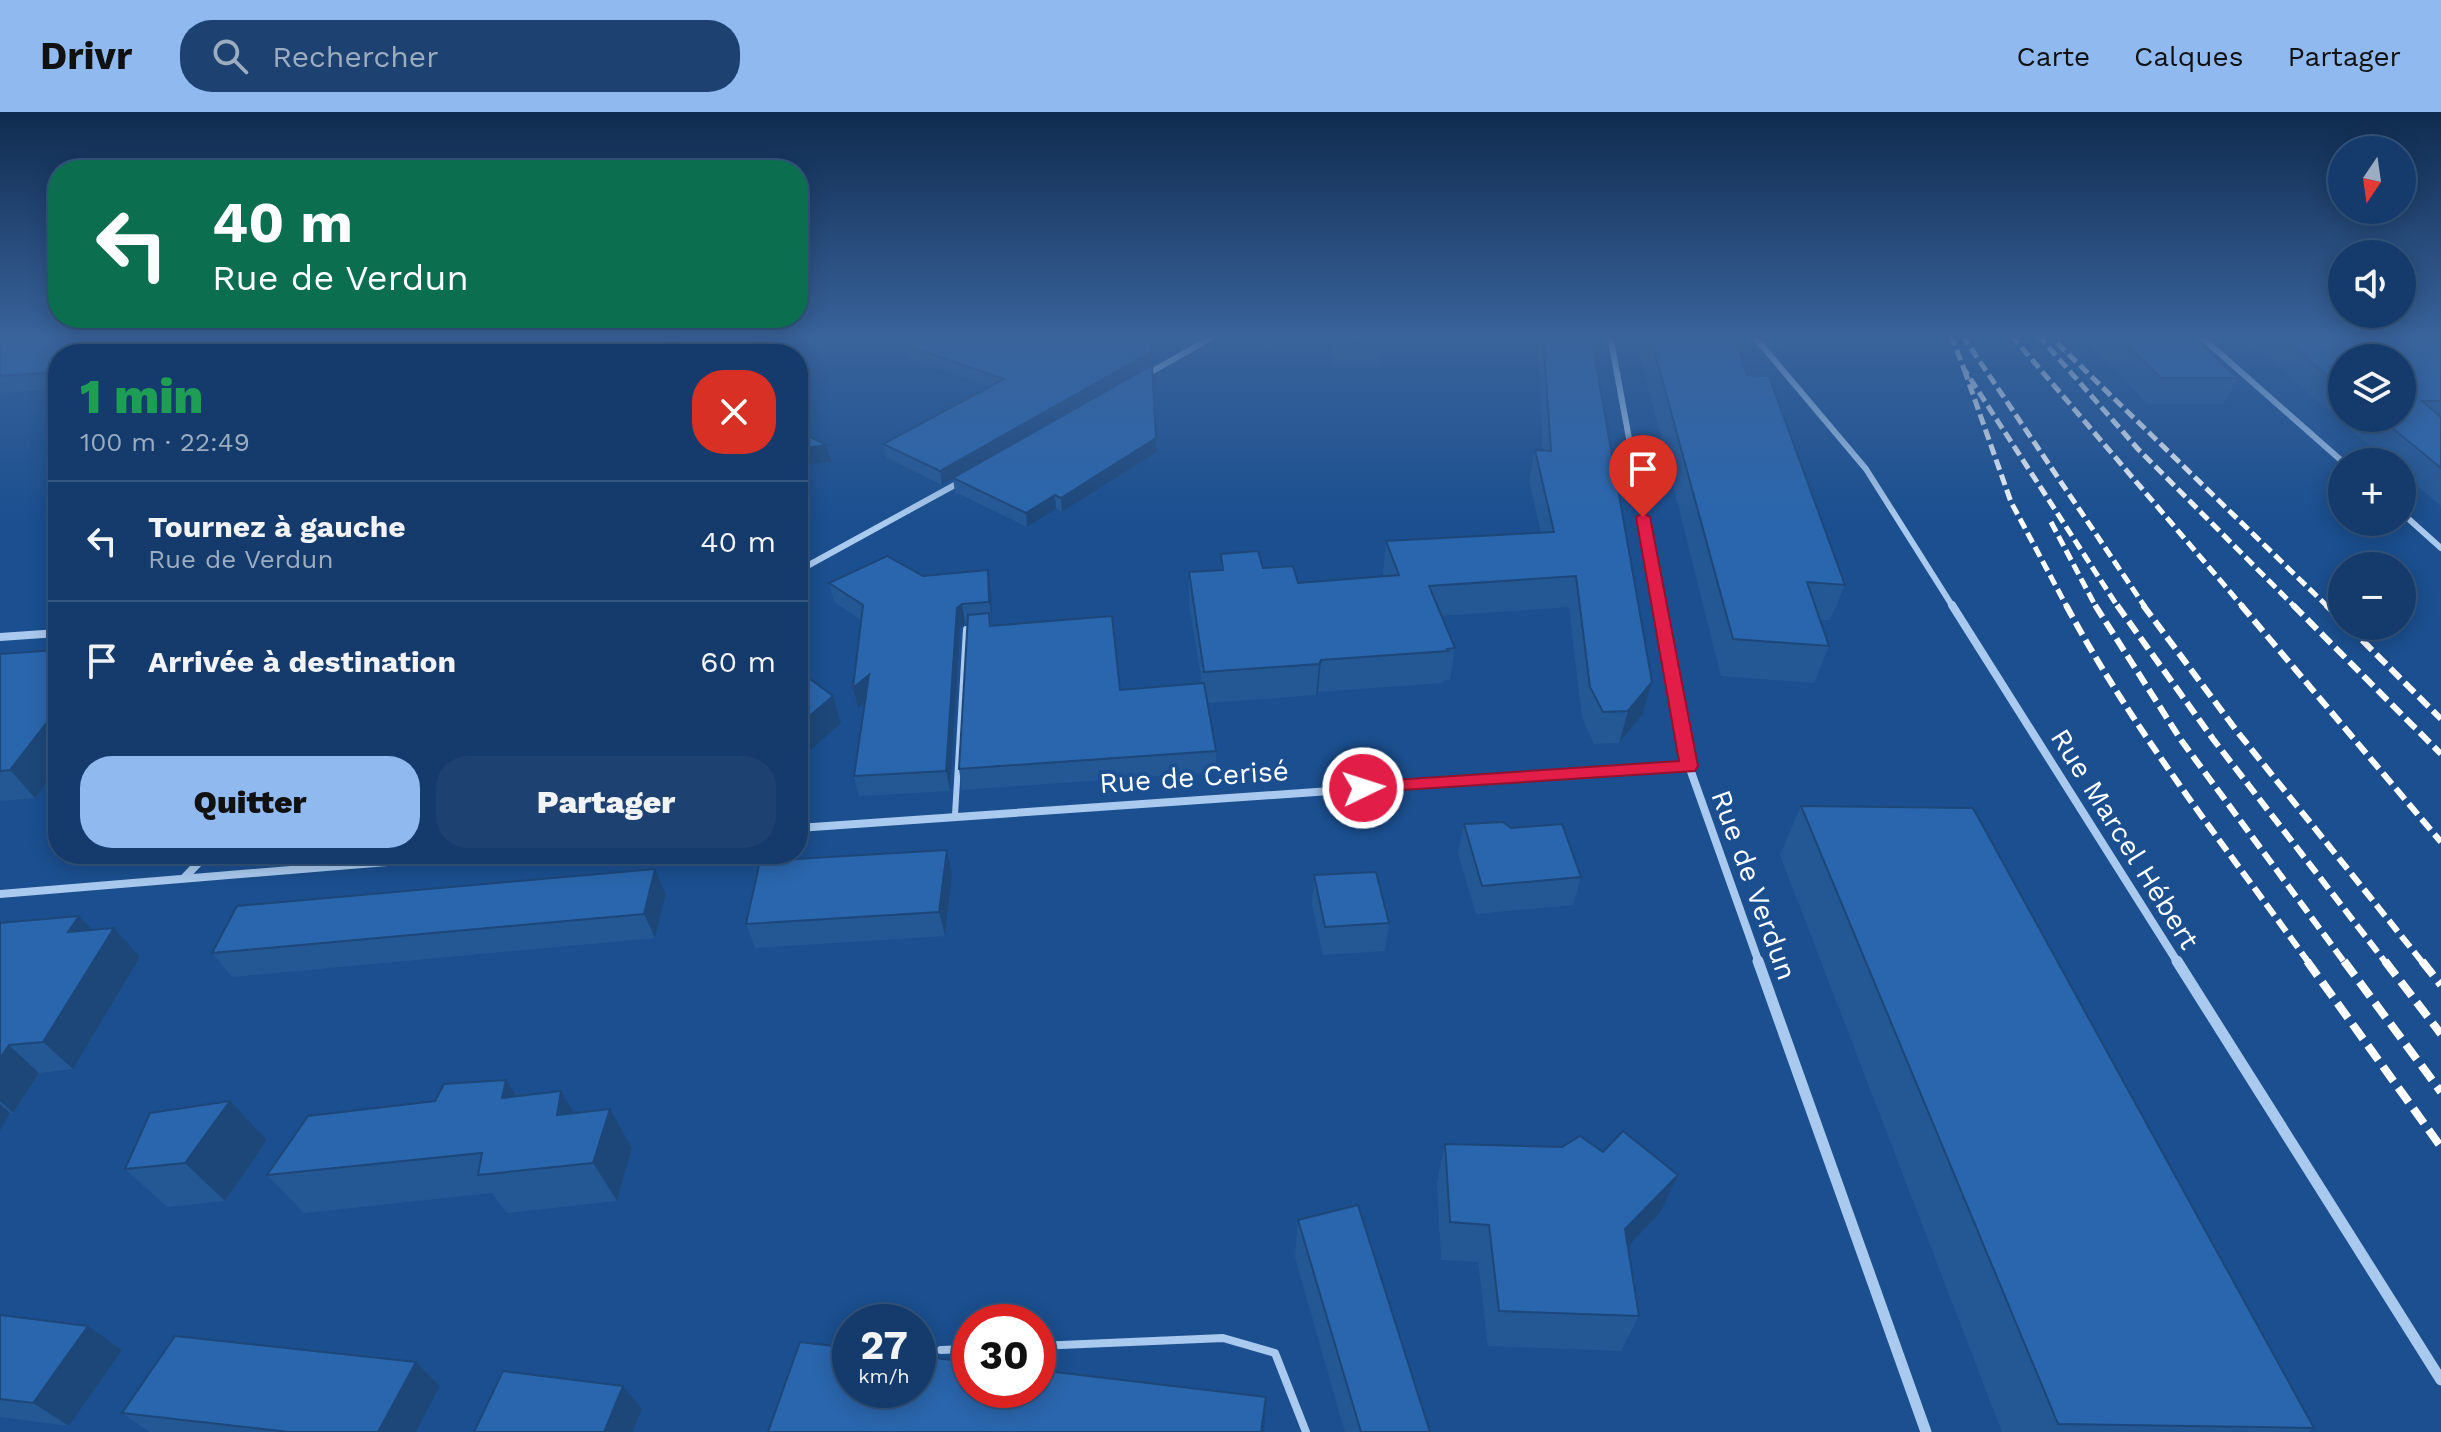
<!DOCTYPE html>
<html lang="fr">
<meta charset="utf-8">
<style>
body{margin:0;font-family:"Work Sans",sans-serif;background:#1d4271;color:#f1f3f6;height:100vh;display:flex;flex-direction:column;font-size:30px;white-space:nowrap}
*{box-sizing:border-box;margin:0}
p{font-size:26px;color:#9dadc1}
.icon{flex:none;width:44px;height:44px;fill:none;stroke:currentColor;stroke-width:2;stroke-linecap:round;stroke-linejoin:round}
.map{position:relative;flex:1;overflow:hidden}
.panel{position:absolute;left:48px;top:232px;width:760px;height:520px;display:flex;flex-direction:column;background:#143b6b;border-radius:32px;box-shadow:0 4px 20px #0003,0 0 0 2px #33557e}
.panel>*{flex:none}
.top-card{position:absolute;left:48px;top:48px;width:760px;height:168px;border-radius:32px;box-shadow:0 4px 20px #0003,0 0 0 2px #33557e;background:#0b6e4f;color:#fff;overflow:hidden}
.needle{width:52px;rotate:193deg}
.tools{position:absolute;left:2328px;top:24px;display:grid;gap:16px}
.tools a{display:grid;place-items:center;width:88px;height:88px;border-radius:50%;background:#143b6b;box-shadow:0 4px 20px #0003,0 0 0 2px #33557e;font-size:40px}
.speed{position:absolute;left:832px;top:1192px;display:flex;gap:16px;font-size:40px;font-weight:700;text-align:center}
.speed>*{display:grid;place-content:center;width:104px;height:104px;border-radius:50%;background:#143b6b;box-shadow:0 4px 20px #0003,0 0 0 2px #33557e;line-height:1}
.speed small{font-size:20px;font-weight:400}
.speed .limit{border:12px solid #d22;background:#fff;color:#111}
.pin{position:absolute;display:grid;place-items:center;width:68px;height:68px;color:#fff;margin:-82px -34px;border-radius:50% 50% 50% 0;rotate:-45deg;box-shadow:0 0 8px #0007}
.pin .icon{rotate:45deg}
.me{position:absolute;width:88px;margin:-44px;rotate:86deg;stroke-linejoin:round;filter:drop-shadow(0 0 6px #0008)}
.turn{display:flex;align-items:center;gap:28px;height:168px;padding:0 32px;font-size:36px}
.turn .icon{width:104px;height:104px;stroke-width:2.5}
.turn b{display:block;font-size:56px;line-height:68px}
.round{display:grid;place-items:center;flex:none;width:84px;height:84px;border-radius:32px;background:#1d4271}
.head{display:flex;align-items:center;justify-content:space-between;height:136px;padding:0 32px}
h1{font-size:48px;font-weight:800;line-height:60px;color:#1e9e55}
.primary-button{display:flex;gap:16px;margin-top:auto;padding:16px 32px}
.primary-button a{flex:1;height:92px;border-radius:32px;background:#90b9f0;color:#111;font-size:32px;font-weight:800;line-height:92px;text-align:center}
.primary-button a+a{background:#1d4271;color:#f1f3f6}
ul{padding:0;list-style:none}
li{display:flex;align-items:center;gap:24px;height:120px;padding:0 32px;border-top:2px solid #33557e}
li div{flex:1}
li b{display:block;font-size:30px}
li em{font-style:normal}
header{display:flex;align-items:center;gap:48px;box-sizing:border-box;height:112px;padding:0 40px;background:#90b9f0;color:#111}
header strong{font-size:38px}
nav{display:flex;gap:44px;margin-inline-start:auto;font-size:28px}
.search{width:560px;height:72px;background:#1d4271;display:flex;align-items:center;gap:20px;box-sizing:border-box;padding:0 28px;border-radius:32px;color:#9dadc1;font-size:30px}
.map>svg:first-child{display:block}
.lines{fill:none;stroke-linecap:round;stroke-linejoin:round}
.lane-far1{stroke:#a9c9ee;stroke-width:6}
.lane{stroke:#a9c9ee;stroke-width:8}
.street-far2{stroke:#a9c9ee;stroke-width:6}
.street-far1{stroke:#a9c9ee;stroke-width:8}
.street{stroke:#a9c9ee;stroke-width:11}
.rail-far2{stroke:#fff;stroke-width:5;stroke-dasharray:11 5;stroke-linecap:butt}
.rail-far1{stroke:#fff;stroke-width:6;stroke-dasharray:14 6;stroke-linecap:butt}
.rail{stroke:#fff;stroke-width:8;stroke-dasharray:18 8;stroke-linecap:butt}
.wall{fill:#245895;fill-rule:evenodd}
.shaded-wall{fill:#1d4779}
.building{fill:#2a66ad;stroke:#1d4779;stroke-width:2}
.route{fill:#e11d48;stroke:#92132f;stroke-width:2}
.labels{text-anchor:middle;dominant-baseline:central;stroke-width:8;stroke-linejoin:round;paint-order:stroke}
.street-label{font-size:28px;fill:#fff;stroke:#1b4f8f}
</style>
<header>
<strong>Drivr</strong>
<div class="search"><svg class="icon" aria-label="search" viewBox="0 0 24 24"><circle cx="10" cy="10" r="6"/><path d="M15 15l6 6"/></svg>Rechercher</div>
<nav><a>Carte</a><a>Calques</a><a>Partager</a></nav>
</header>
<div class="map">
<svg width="2441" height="1320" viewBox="0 0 2441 1320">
<rect width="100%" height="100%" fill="#1b4f8f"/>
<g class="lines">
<path class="lane-far1" d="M955,703L966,517L976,516"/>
<g class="lane">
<path d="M1038,1234L1223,1226L1275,1241L1306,1320"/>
<path d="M941,1238L970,1237"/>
</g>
<g class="street-far2">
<path d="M1610,223L1660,495"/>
<path d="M1753,223L1866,357L1953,495"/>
<path d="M2199,223L2343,350"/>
<path d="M1144,264L1216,223"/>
<path d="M2402,401L2441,436"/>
<path d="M798,459L962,369"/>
</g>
<g class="street-far1">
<path d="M1659,493L1689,654L1759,851"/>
<path d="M1952,493L2178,851"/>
<path d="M0,525L58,521"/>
<path d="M798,716L1689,654"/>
<path d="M184,766L207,742"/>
<path d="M0,782L484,742"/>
</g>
<g class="street">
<path d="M1758,849L1926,1320"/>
<path d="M2177,849L2441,1268"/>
</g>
<g class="rail-far2">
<path d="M1951,223L1964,257L2118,495"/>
<path d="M1962,223L2145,495"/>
<path d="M2011,223L2243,495"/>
<path d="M2038,223L2138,337L2295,495"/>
<path d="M2057,231L2328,495"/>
<path d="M1964,257L2011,390L2067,495"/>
<path d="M2051,410L2096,495"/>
</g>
<g class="rail-far1">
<path d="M2066,493C2134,620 2225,734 2309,851"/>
<path d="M2095,493L2181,628L2345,851"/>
<path d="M2117,493L2213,627L2386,851"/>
<path d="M2143,493L2236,618L2423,851"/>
<path d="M2241,493L2441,730"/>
<path d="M2293,493L2441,642"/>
<path d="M2326,493L2342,508"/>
<path d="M2348,514L2441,607"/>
</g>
<g class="rail">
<path d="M2307,849L2441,1035"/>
<path d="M2344,849L2441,980"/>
<path d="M2385,849L2441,922"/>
<path d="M2422,849L2441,873"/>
</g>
</g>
<g class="wall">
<path d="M0,223H676L674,230L677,229L678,223H814L813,228L766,231L763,242H58V277L0,281Z"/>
<path d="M1330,223H1381L1382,231L1380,256L1333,255Z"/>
<path d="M1537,223H1591L1652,570L1643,602L1619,631L1594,632L1582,606L1569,495L1441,504L1455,536L1450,568H1444L1443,571L1318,580L1316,583L1208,591L1216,639V660L962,678L959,657L968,511H965L960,516L950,679L859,684L854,664L865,590L858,596L853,576L861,508L834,490L829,471L988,458L991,477V513L1120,578L1202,571L1189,491V460L1221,458V442L1263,456L1298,471L1384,464L1383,460L1386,429L1541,421L1529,368L1535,338L1543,339Z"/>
<path d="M1635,223H1734L1747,263L1845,473L1830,508H1820L1829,534L1814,571L1721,564Z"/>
<path d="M2088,223H2191L2238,266L2223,292H2148L2085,229Z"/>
<path d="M2240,223H2441V394L2402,361V350H2389ZM2342,246L2402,306H2342Z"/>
<path d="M907,234L1152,253L1157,340L1062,400L1056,397L1027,415L955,380L953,367L942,373L886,345L883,332L990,275L909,247Z"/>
<path d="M0,542L35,686L0,689Z"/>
<path d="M1801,694L2314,1316L2308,1320H2002L1780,743Z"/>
<path d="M1464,712L1581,765L1573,793L1476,802L1458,741Z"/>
<path d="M947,738L952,763L945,824L755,836L746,812Z"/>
<path d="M655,757L666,782L655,826L232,865L212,841Z"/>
<path d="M1314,763L1389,811L1385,839L1323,843L1312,792Z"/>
<path d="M0,811L93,818L140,845L73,957L39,961L13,1001H10L0,1019Z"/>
<path d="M506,968L517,984L561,979L575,1001L610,997L632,1036L617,1089L507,1101L492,1081L304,1101L267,1063L435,989Z"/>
<path d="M267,1028L225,1089L167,1095L125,1057Z"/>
<path d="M1445,1032L1660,1101L1628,1134L1639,1204L1621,1239L1488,1234L1478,1150L1441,1148L1437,1071Z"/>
<path d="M1298,1108L1430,1320H1345L1295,1145Z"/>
<path d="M0,1203L88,1214L122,1238L69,1314L0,1305Z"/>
<path d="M416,1250L440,1274L416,1320H150L122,1301Z"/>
</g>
<g class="shaded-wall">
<path d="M666,223H676L670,242L665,227Z"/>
<path d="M760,223H764L766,231L763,242H755Z"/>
<path d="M1151,240L1152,253L942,373L940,359Z"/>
<path d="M1156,326L1157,340L1062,400L1061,386Z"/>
<path d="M827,333L831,350L798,354V337Z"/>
<path d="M1055,383L1056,397L1027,415L1026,401Z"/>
<path d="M988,458L991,477L992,509L989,490Z"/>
<path d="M962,492L965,511L960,516L950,679L946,659L957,496Z"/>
<path d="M1321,548L1318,580L1316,583L1319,552Z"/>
<path d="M869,563L873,583L858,596L853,576Z"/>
<path d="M1652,570L1643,602L1619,631L1628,599Z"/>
<path d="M833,584L841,611L798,649V614Z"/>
<path d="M58,596V654L35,686L10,658Z"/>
<path d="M947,738L952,763L945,824L939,800Z"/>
<path d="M655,757L666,782L655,826L644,802Z"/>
<path d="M79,804L105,831L114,816L140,845L73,957L43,930L68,820Z"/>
<path d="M9,933L39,961L13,1001L0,989V946Z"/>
<path d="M506,968L532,1007L502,986Z"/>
<path d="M561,979L585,1018L557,1003Z"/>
<path d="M230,989L267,1028L225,1089L185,1051Z"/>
<path d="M0,992L10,1001L0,1019Z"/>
<path d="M610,997L632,1036L617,1089L593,1051Z"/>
<path d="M1678,1063L1660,1101L1609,1154L1625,1117Z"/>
<path d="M88,1214L122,1238L69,1314L33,1291Z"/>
<path d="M416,1250L440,1274L416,1320H378Z"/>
<path d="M623,1274L642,1297L632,1320H604Z"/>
<path d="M1266,1285L1264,1320H1261Z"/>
</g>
<g class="building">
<path d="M0,223H666L665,227L670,232L677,229L678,223H760L755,242H58V260L0,264Z"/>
<path d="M908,223H1150L1151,240L940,359L883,332L1004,267L907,234Z"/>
<path d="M1334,223H1381L1382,231L1335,230Z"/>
<path d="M1543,223H1591L1652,570L1628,599L1603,600L1590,575L1576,464L1429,474L1455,536L1447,537L1448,539L1321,548L1319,552L1204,560L1189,460L1223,458L1221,442L1258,439L1263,456L1293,454L1298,471L1399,463L1386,429L1554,420L1535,338L1551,339Z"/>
<path d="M1650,223H1734L1747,263L1769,264L1845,473L1807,470L1829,534L1733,527Z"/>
<path d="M2117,223H2191L2238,266H2161Z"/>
<path d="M2278,223H2441V289H2422L2441,305V356L2380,306H2402V246H2342V275Z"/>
<path d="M1152,253L1156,326L1061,386L1055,383L1026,401L953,366Z"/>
<path d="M798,319L827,333L798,337Z"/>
<path d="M887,444L923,464L988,458L989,490L962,492L957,496L946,659L854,664L869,563L853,576L863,493L829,471Z"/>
<path d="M989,501L990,514L1112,504L1120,578L1204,571L1216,639L959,657L968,503Z"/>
<path d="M58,538V596L10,658L0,659V542Z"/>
<path d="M798,558L833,584L798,614Z"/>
<path d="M1801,694L1973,696L2314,1316L2058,1312Z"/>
<path d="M1503,710L1511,716L1562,712L1581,765L1482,774L1464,712Z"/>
<path d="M947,738L939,800L746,812L760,749Z"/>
<path d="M655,757L644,802L212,841L237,794Z"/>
<path d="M1376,760L1389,811L1325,815L1314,763Z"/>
<path d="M79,804L68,820L114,816L43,930L9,933L0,946V811Z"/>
<path d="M506,968L502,986L561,979L557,1003L610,997L593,1051L478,1063L482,1041L267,1063L308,1004L435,989L444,972Z"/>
<path d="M230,989L185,1051L125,1057L150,1001Z"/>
<path d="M1623,1019L1678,1063L1625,1117L1639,1204L1499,1199L1489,1113L1450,1110L1445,1032L1562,1035L1580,1024L1603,1040Z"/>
<path d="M1358,1093L1430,1320H1361L1298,1108Z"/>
<path d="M0,1203L88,1214L33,1291L0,1287Z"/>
<path d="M175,1224L416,1250L378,1320H289L122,1301Z"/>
<path d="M800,1230L850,1236V1278H918V1244L970,1250V1278H1038V1258L1266,1285L1261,1320H768Z"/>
<path d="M503,1259L623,1274L604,1320H474Z"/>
</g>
<linearGradient id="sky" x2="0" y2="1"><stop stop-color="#0f2b4f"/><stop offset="0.55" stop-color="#39639b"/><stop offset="1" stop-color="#39639b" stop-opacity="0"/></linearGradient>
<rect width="2441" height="408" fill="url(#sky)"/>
<path class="route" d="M1643,401L1650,405L1698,654L1695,659L1356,681L1354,676L1356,671L1363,670L1679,649L1636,405Z"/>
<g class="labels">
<g class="street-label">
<text transform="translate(1194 665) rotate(-4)">Rue de Cerisé</text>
<text transform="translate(2125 727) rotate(58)">Rue Marcel Hébert</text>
<text transform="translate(1754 773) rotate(70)">Rue de Verdun</text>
</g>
</g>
</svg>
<div class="tools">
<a><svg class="needle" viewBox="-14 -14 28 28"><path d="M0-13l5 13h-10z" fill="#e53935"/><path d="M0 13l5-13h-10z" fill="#9dadc1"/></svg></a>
<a><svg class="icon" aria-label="sound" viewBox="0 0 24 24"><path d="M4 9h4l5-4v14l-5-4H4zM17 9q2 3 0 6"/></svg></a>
<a><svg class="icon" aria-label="layers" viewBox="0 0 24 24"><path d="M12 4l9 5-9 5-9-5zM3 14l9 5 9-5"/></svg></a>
<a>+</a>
<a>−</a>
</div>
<div class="speed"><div>27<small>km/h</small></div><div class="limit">30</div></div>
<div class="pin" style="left:1643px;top:405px;background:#d93025"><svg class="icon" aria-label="arrive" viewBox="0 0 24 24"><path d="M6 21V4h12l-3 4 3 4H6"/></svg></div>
<svg class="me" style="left:1363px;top:676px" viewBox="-20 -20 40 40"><circle r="17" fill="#e11d48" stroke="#fff" stroke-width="3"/><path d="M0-11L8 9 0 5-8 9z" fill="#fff"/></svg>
<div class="top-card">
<div class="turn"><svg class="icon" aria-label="left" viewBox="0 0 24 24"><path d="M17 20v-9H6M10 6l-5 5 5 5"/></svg><div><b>40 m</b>Rue de Verdun</div></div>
</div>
<section class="panel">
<div class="head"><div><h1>1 min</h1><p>100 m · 22:49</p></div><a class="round" style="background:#d93025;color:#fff"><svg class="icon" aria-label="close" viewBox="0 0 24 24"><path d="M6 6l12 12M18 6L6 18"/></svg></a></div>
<ul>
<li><svg class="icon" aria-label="left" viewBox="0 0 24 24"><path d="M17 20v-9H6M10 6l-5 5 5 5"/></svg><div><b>Tournez à gauche</b><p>Rue de Verdun</p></div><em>40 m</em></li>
<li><svg class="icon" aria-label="arrive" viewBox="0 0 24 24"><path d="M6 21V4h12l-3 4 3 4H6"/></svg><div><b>Arrivée à destination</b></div><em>60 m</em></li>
</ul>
<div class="primary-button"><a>Quitter</a><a>Partager</a></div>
</section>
</div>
